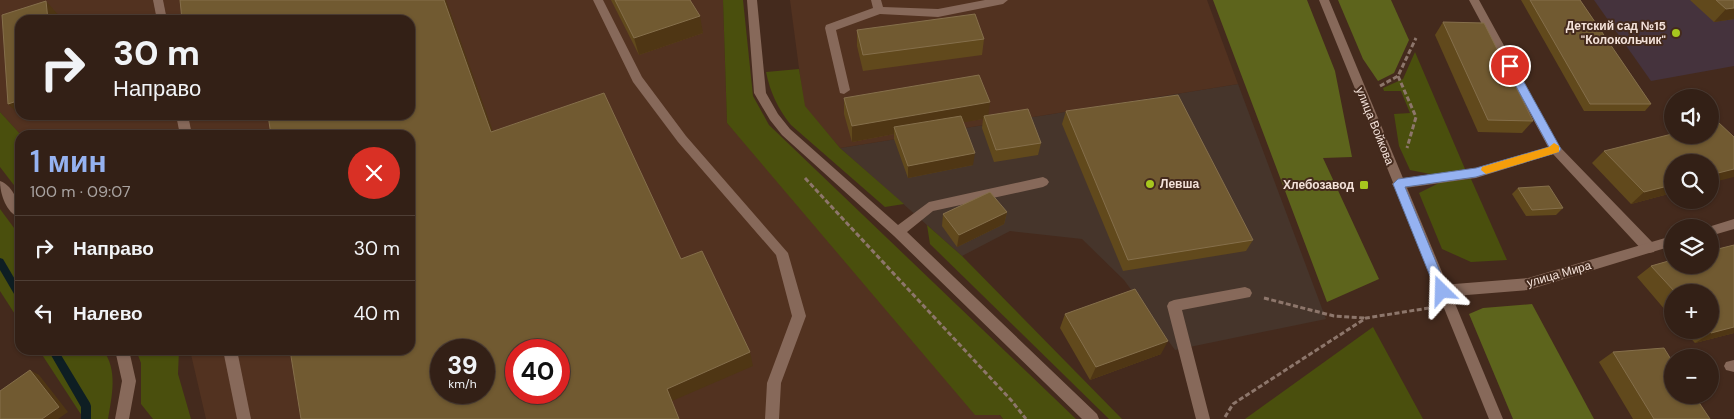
<!DOCTYPE html>
<html lang="ru">
<meta charset="utf-8">
<style>
body{margin:0;font-family:"DM Sans",sans-serif;background:#3b281f;color:#f1f3f6;height:100vh;display:flex;flex-direction:column;font-size:19px;white-space:nowrap}
*{box-sizing:border-box;margin:0}
p{font-size:16px;color:#a9a3a1}
.icon{flex:none;width:28px;height:28px;fill:none;stroke:currentColor;stroke-width:2;stroke-linecap:round;stroke-linejoin:round}
.map{position:relative;flex:1;overflow:hidden}
.sheet{position:absolute;left:15px;top:130px;width:400px;height:225px;display:flex;flex-direction:column;background:#332016;border-radius:15px;box-shadow:0 1px 4px #0004,0 0 0 1px #4e3e35}
.sheet>*{flex:none}
.top-card{position:absolute;left:15px;top:15px;width:400px;height:105px;border-radius:15px;box-shadow:0 1px 4px #0004,0 0 0 1px #4e3e35;background:#332016;color:#f1f3f6;overflow:hidden}
.fabs{position:absolute;left:1664px;top:89px;display:grid;gap:10px}
.fabs a{display:grid;place-items:center;width:55px;height:55px;border-radius:50%;background:#332016;box-shadow:0 1px 4px #0004,0 0 0 1px #4e3e35;font-size:25px}
.speed{position:absolute;left:430px;top:339px;display:flex;gap:10px;font-size:25px;font-weight:700;text-align:center}
.speed>*{display:grid;place-content:center;width:65px;height:65px;border-radius:50%;background:#332016;box-shadow:0 1px 4px #0004,0 0 0 1px #4e3e35;line-height:1}
.speed small{font-size:12px;font-weight:400}
.speed .limit{border:8px solid #d22;background:#fff;color:#111}
.pin{position:absolute;display:grid;place-items:center;width:42px;height:42px;color:#fff;margin:-21px;border:2px solid #fff;border-radius:50%;box-shadow:0 1px 5px #0007}
.me{position:absolute;width:55px;margin:-28px;rotate:338deg;stroke-linejoin:round;filter:drop-shadow(0 0 4px #0008)}
.turn{display:flex;align-items:center;gap:18px;height:105px;padding:0 15px;font-size:22px}
.turn .icon{width:65px;height:65px;stroke-width:2.5}
.turn b{display:block;font-size:35px;line-height:42px}
.round{display:grid;place-items:center;flex:none;width:52px;height:52px;border-radius:26px;background:#3b281f}
.summary{display:flex;align-items:center;justify-content:space-between;height:85px;padding:0 15px}
h1{font-size:30px;font-weight:600;line-height:38px;color:#95b2f1}
ul{padding:0;list-style:none}
li{display:flex;align-items:center;gap:15px;height:65px;padding:0 15px;border-top:1px solid #4e3e35}
li div{flex:1}
li b{display:block;font-size:19px}
li em{font-style:normal}
.map>svg:first-child{display:block}
.commercial{fill:#46352b}
.built{fill:#523220;fill-rule:evenodd}
.education{fill:#45333d}
.green{fill:#4a4f0d}
.forest{fill:#5d641c}
.lines{fill:none;stroke-linecap:round;stroke-linejoin:round}
.stream{fill:#0e1e23;fill-rule:evenodd}
.path{stroke:#8d766b;stroke-width:3;stroke-dasharray:5 2.5;stroke-linecap:butt}
.service{fill:#87695a;fill-rule:evenodd}
.minor{fill:#87695a;fill-rule:evenodd}
.tertiary{fill:#87695a;fill-rule:evenodd}
.wall{fill:#61491c}
.shaded-wall{fill:#4f3614}
.building{fill:#715a31;stroke:#856f4b;fill-rule:evenodd}
.route{fill:#95b2f1;stroke:#61749d}
.slow{fill:#f59e0b}
.poi-dot{fill:#a7c71e;stroke:#442a1d;stroke-width:2}
.labels{text-anchor:middle;dominant-baseline:central;stroke-width:4;stroke-linejoin:round;paint-order:stroke}
.poi-label{font-size:12px;font-weight:bold;fill:#f4e2da;stroke:#442a1d;text-anchor:end}
.street-label{font-size:12px;fill:#f4e2da;stroke:#442a1d}
</style>
<div class="map">
<svg width="1734" height="419" viewBox="0 0 1734 419">
<rect width="100%" height="100%" fill="#442a1d"/>
<path class="commercial" d="M1238,84L1326,319L1175,350L1124,280L1082,239L1010,231L962,256L840,148Z"/>
<g class="built">
<path d="M0,0H723L727,123L1003,419H206L190,350H410V135H21L0,112ZM20,20H410V115H20ZM441,350H484V392H441ZM516,350H559V392H516Z"/>
<path d="M790,0H1207L1238,84L840,148L804,106Z"/>
</g>
<path class="education" d="M1594,0H1734V66L1651,81Z"/>
<g class="green">
<path d="M723,0H743L753,96L769,125L1076,419H1003L1000,415H975L727,123Z"/>
<path d="M1415,52L1465,169L1435,175L1410,170L1399,146L1394,114L1410,113L1401,91H1384L1383,88L1403,79Z"/>
<path d="M799,69L805,106L840,148L904,204L885,207L791,125C778,109 770,92 766,72Z"/>
<path d="M0,112L21,135L20,193L0,167Z"/>
<path d="M1471,179L1507,260L1471,262L1442,249L1419,193L1441,182Z"/>
<path d="M0,209L20,236V322L0,291Z"/>
<path d="M927,225L962,256L1122,419H1109L930,244Z"/>
<path d="M1373,327L1423,419H1245Z"/>
<path d="M39,350H103C118,370 112,396 108,419H84Z"/>
<path d="M136,350H179L178,374L191,419H153L141,404V363Z"/>
</g>
<g class="forest">
<path d="M1213,0H1307L1335,71L1352,157L1323,158L1379,279L1327,302Z"/>
<path d="M1338,0H1391L1409,40L1394,73L1378,81L1363,59Z"/>
<path d="M1532,304L1594,419H1513L1469,314L1483,308Z"/>
</g>
<g class="lines">
<g class="stream">
<path d="M0,258L3,259L20,288V300L17,299L0,270Z"/>
<path d="M48,350H58L90,403L91,406V419H81V407Z"/>
</g>
<g class="path">
<path d="M1398,76L1416,117L1407,148"/>
<path d="M1380,86L1398,76L1416,38"/>
<path d="M805,178L1011,400L1026,419"/>
<path d="M1264,298L1334,316L1365,318"/>
<path d="M1225,417L1233,404L1366,318L1429,308"/>
</g>
<g class="service">
<path d="M153,0H163L167,20H157Z"/>
<path d="M593,0H603L642,77L686,136L788,253L806,316L781,383L779,419H765L767,383L792,316L776,255L678,142L633,82Z"/>
<path d="M747,0H757L766,93L778,114L790,129L898,225L929,202L1043,177L1047,179L1049,182L1047,185L1043,187L933,211L907,232L1097,414L1099,419H1082L894,236L782,135L770,120L754,93Z"/>
<path d="M871,0H881L883,7L938,9L985,0H1008L1003,4L938,17L880,14L836,30L850,90L844,94L840,93L825,28L826,25L873,8Z"/>
<path d="M1469,0H1479L1559,146L1654,244L1655,248L1654,252L1649,253L1644,252L1553,154L1476,178L1398,189L1394,187L1392,184L1394,181L1398,179L1476,168L1548,147Z"/>
<path d="M176,115H188L192,135H180Z"/>
<path d="M1245,287L1250,289L1252,293L1250,297L1182,310L1210,419H1196L1167,306L1169,302L1174,300Z"/>
<path d="M223,350H237L251,419H237Z"/>
<path d="M1734,360V372L1726,370L1724,366L1726,362Z"/>
</g>
<g class="minor">
<path d="M0,181C14,186 20,205 20,218C6,213 0,194 0,181Z"/>
<path d="M1734,219V229L1710,236V228H1705Z"/>
<path d="M1672,236V246L1528,290L1442,297L1437,295L1435,291L1437,287L1442,285L1528,278Z"/>
<path d="M115,350H129L136,381L129,419H115L122,381Z"/>
</g>
<path class="tertiary" d="M1319,0H1329L1503,419H1489Z"/>
</g>
<g class="wall">
<path d="M611,0H690L703,33L639,55Z"/>
<path d="M1521,0H1580L1651,104L1645,111H1584Z"/>
<path d="M1690,0H1734V19L1714,22Z"/>
<path d="M1443,22L1533,121L1522,133L1478,132L1435,35Z"/>
<path d="M857,30L984,39L982,55L863,71L857,46Z"/>
<path d="M844,98L988,115L1041,143L1038,155L994,162L982,128L983,119L963,122L973,165L908,178L894,139V134L852,142L844,114Z"/>
<path d="M1066,111L1253,240L1246,251L1123,271L1062,124Z"/>
<path d="M1604,151L1672,193L1631,204L1592,163Z"/>
<path d="M1518,188L1563,208L1556,215L1526,216L1512,194Z"/>
<path d="M1007,212L1004,224L957,247L942,226L943,214Z"/>
<path d="M1734,245V333L1695,343L1683,330H1710V292H1672V318L1637,277L1651,266L1672,260V265H1710V251Z"/>
<path d="M1065,314L1161,354L1090,380L1060,328Z"/>
<path d="M1613,352L1710,419H1633L1599,362Z"/>
</g>
<g class="shaded-wall">
<path d="M444,0H446L499,148L491,132Z"/>
<path d="M46,1L61,18L62,20H48Z"/>
<path d="M1734,8V19L1714,22L1726,9Z"/>
<path d="M700,16L703,33L639,55L634,38Z"/>
<path d="M20,100V115L8,104Z"/>
<path d="M990,102L988,118L984,116L983,119L897,134L894,127V134L852,142V126Z"/>
<path d="M20,115H42L26,120Z"/>
<path d="M975,153L973,165L908,178V166Z"/>
<path d="M1734,169V177L1710,183V175Z"/>
<path d="M1672,185V193L1631,204L1644,192Z"/>
<path d="M1007,212L1004,224L957,247L959,235Z"/>
<path d="M1734,327V333L1695,343L1711,333Z"/>
<path d="M1168,341L1161,354L1090,380L1096,367Z"/>
<path d="M750,352L753,366L672,401L667,389Z"/>
<path d="M30,370L39,375L68,412L58,419H42Z"/>
</g>
<g class="building">
<path d="M180,0H444L491,132L604,93L681,259L702,251L750,352L667,389L679,419H301L290,350H410V135H271L268,115H410V20H182ZM441,350H484V392H441ZM516,350H559V392H516Z"/>
<path d="M615,0H690L700,16L634,38Z"/>
<path d="M1530,0H1580L1651,104H1590Z"/>
<path d="M1716,0H1734V8L1726,9Z"/>
<path d="M46,1L48,20H20V100L8,104L2,15Z"/>
<path d="M975,14L984,39L863,55L857,30Z"/>
<path d="M1443,22L1484,23L1533,121L1488,120Z"/>
<path d="M979,75L990,102L852,126L844,98Z"/>
<path d="M1178,95L1253,240L1128,260L1066,111Z"/>
<path d="M1028,109L1041,143L996,150L984,116Z"/>
<path d="M961,116L975,153L908,166L894,127Z"/>
<path d="M1718,122L1734,137V169L1710,175V162H1672V185L1644,192L1604,151L1672,134V135H1710V124Z"/>
<path d="M1549,186L1563,208L1532,210L1518,188Z"/>
<path d="M990,192L1007,212L959,235L943,214Z"/>
<path d="M1734,245V327L1711,333L1708,330H1710V292H1675L1651,266L1672,260V265H1710V251Z"/>
<path d="M1135,289L1168,341L1096,367L1065,314Z"/>
<path d="M1664,348L1672,361V395H1694L1710,419H1654L1613,352Z"/>
<path d="M30,370L59,407L42,419H0V391Z"/>
</g>
<path class="route" d="M1510,63L1514,64L1561,149L1559,152L1476,177L1405,187L1448,291L1442,296L1436,291L1393,184L1398,179L1476,168L1549,147L1505,66Z"/>
<path class="slow" d="M1554,143L1559,146V152L1486,174L1481,170L1482,167L1549,147Z"/>
<g class="poi-dot">
<circle cx="1676" cy="33" r="5"/>
<circle cx="1150" cy="184" r="5"/>
<rect x="1359" y="180" width="10" height="10" rx="2.5"/>
</g>
<g class="labels">
<g class="poi-label">
<text x="1666" y="26">Детский сад №15<tspan x="1666" dy="14">"Колокольчик"</tspan></text>
<text x="1160" y="184" text-anchor="start">Левша</text>
<text x="1354" y="185">Хлебозавод</text>
</g>
<g class="street-label">
<text transform="translate(1375 126) rotate(68)">улица Войкова</text>
<text transform="translate(1559 274) rotate(-16)">улица Мира</text>
</g>
</g>
</svg>
<div class="fabs">
<a><svg class="icon" aria-label="sound" viewBox="0 0 24 24"><path d="M4 9h4l5-4v14l-5-4H4zM17 9q2 3 0 6"/></svg></a>
<a><svg class="icon" aria-label="search" viewBox="0 0 24 24"><circle cx="10" cy="10" r="6"/><path d="M15 15l6 6"/></svg></a>
<a><svg class="icon" aria-label="layers" viewBox="0 0 24 24"><path d="M12 4l9 5-9 5-9-5zM3 14l9 5 9-5"/></svg></a>
<a>+</a>
<a>−</a>
</div>
<div class="speed"><div>39<small>km/h</small></div><div class="limit">40</div></div>
<div class="pin" style="left:1510px;top:66px;background:#d93025"><svg class="icon" aria-label="arrive" viewBox="0 0 24 24"><path d="M6 21V4h12l-3 4 3 4H6"/></svg></div>
<svg class="me" style="left:1442px;top:291px" viewBox="-20 -20 40 40"><path d="M0-17L14 15 0 8-14 15z" fill="#95b2f1" stroke="#fff" stroke-width="4"/></svg>
<div class="top-card">
<div class="turn"><svg class="icon" aria-label="right" viewBox="0 0 24 24"><path d="M7 20v-9h11M14 6l5 5-5 5"/></svg><div><b>30 m</b>Направо</div></div>
</div>
<section class="sheet">
<div class="summary"><div><h1>1 мин</h1><p>100 m · 09:07</p></div><a class="round" style="background:#d93025;color:#fff"><svg class="icon" aria-label="close" viewBox="0 0 24 24"><path d="M6 6l12 12M18 6L6 18"/></svg></a></div>
<ul>
<li><svg class="icon" aria-label="right" viewBox="0 0 24 24"><path d="M7 20v-9h11M14 6l5 5-5 5"/></svg><div><b>Направо</b></div><em>30 m</em></li>
<li><svg class="icon" aria-label="left" viewBox="0 0 24 24"><path d="M17 20v-9H6M10 6l-5 5 5 5"/></svg><div><b>Налево</b></div><em>40 m</em></li>
</ul>
</section>
</div>
